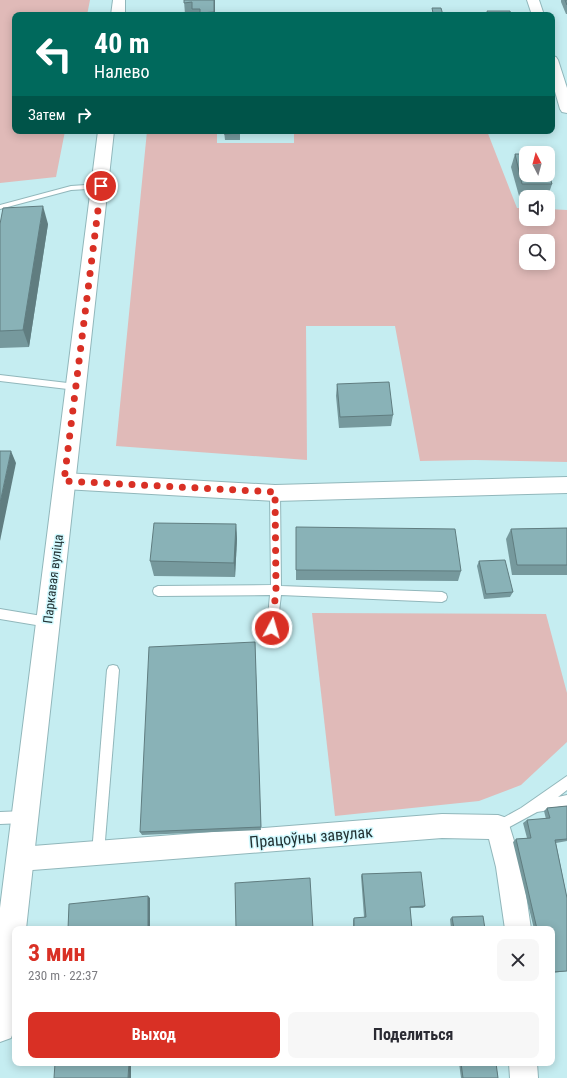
<!DOCTYPE html>
<html lang="ru">
<meta charset="utf-8">
<style>
body{margin:0;font-family:"Roboto Condensed",sans-serif;background:#f7f7f7;color:#2b2b33;height:100vh;display:flex;flex-direction:column;font-size:15px;white-space:nowrap}
*{box-sizing:border-box;margin:0}
p{font-size:13px;color:#7c7c81}
.icon{flex:none;width:22px;height:22px;fill:none;stroke:currentColor;stroke-width:2;stroke-linecap:round;stroke-linejoin:round}
.map{position:relative;flex:1;overflow:hidden}
.side{position:absolute;left:12px;top:926px;width:543px;height:140px;display:flex;flex-direction:column;background:#fff;border-radius:8px;box-shadow:0 2px 10px #0003}
.side>*{flex:none}
.banner{position:absolute;left:12px;top:12px;width:543px;height:122px;border-radius:8px;box-shadow:0 2px 10px #0003;background:#00695c;color:#fff;overflow:hidden}
.needle{width:26px;rotate:354deg}
.controls{position:absolute;left:519px;top:146px;display:grid;gap:8px}
.controls a{display:grid;place-items:center;width:36px;height:36px;border-radius:8px;background:#fff;box-shadow:0 2px 10px #0003;font-size:20px}
.pin{position:absolute;display:grid;place-items:center;width:34px;height:34px;color:#fff;margin:-17px;border:2px solid #fff;border-radius:50%;box-shadow:0 1px 4px #0007}
.me{position:absolute;width:44px;margin:-22px;rotate:6deg;stroke-linejoin:round;filter:drop-shadow(0 0 3px #0008)}
.turn{display:flex;align-items:center;gap:14px;height:84px;padding:0 16px;font-size:18px}
.turn .icon{width:52px;height:52px;stroke-width:2.5}
.turn b{display:block;font-size:28px;line-height:34px}
.then{display:flex;align-items:center;height:38px;padding:0 16px;background:#0003;gap:8px;font-size:15px}
.round{display:grid;place-items:center;flex:none;width:42px;height:42px;border-radius:8px;background:#f7f7f7}
.summary{display:flex;align-items:center;justify-content:space-between;height:68px;padding:0 16px}
h1{font-size:24px;font-weight:700;line-height:30px;color:#d93025}
.button{display:flex;gap:8px;margin-top:auto;padding:8px 16px}
.button a{flex:1;height:46px;border-radius:8px;background:#d93025;color:#fff;font-size:16px;font-weight:700;line-height:46px;text-align:center}
.button a+a{background:#f7f7f7;color:#2b2b33}
.map>svg:first-child{display:block}
.green{fill:#e0bab8;fill-rule:evenodd}
.lines{fill:none;stroke-linecap:round;stroke-linejoin:round}
.service-casing{stroke:#91b7bb;stroke-width:2}
.minor-casing{stroke:#91b7bb;stroke-width:2}
.tertiary-casing{stroke:#91b7bb;stroke-width:2}
.service{fill:#fff;fill-rule:evenodd}
.minor{fill:#fff;fill-rule:evenodd}
.tertiary{fill:#fff;fill-rule:evenodd}
.wall{fill:#76999d}
.shaded-wall{fill:#607d80}
.building{fill:#89b2b7;stroke:#607d80}
.route{stroke:#d93025;stroke-width:7;stroke-dasharray:0 12.6}
.labels{text-anchor:middle;dominant-baseline:central;stroke-width:3;stroke-linejoin:round;paint-order:stroke}
.street-label{font-size:13px;fill:#233234;stroke:#d2faff}
.near-street-label{font-size:16px;fill:#233234;stroke:#d2faff}
</style>
<div class="map">
<svg width="567" height="1078" viewBox="0 0 567 1078">
<rect width="100%" height="100%" fill="#c5edf1"/>
<g class="green">
<path d="M0,0H90L87,15H15V131H65L56,177L0,183Z"/>
<path d="M147,131H217V143H294V131H487L517,208H526V219H548V209L567,210V462L475,460L420,461L395,326H306L307,460L116,446ZM526,241H548V263H526Z"/>
<path d="M312,613L546,614L567,693V742L521,785L479,801L335,816Z"/>
</g>
<g class="lines">
<g class="service-casing">
<g id="service">
<path d="M101,184H104V188L71,190L0,209V205L71,186Z"/>
<path d="M0,375L76,384L80,387L76,390L0,381Z"/>
<path d="M275,489L278,490L280,493L281,586L442,592L446,594L447,597L446,600L442,602L281,595L277,628L276,631L272,633L268,631L267,628L270,595L158,596L154,594L153,591L154,588L158,586L271,585L270,493L272,490Z"/>
<path d="M0,609L48,617L52,619L53,622L52,625L48,627L0,619Z"/>
<path d="M113,665L117,666L119,670L104,853L102,857L98,859L94,857L92,853L107,670L109,666Z"/>
<path d="M567,776V790L558,797L567,795V807L537,812L502,831L498,833L494,831L492,827L494,823L521,808Z"/>
<path d="M25,811L29,813L31,817L29,821L25,823L0,824V812Z"/>
</g>
</g>
<g class="minor-casing">
<g id="minor">
<path d="M527,0H539L544,15H532Z"/>
<path d="M552,56L556,57L558,60L567,88V113L562,112L560,109L552,81Z"/>
<path d="M64,473L275,485L567,477V493L275,501L64,489L57,486L54,481L57,476Z"/>
<path d="M442,814L498,815L507,818L522,867L531,929H505L496,867L489,839L442,838L20,871L11,868L8,859L11,850L20,847Z"/>
<path d="M509,1063H537L538,1078H510Z"/>
</g>
</g>
<g class="tertiary-casing">
<g id="tertiary">
<path d="M113,0H125V15H111Z"/>
<path d="M98,131H114L26,929H15V1027L11,1038L0,1042V908Z"/>
</g>
</g>
<use href="#service" class="service"/>
<use href="#minor" class="minor"/>
<use href="#tertiary" class="tertiary"/>
</g>
<g class="wall">
<path d="M184,0L215,4V15H185Z"/>
<path d="M561,0H567V14H566L561,2Z"/>
<path d="M224,131H240V140H225Z"/>
<path d="M515,154L552,184L548,196H519L511,167Z"/>
<path d="M0,224H48L29,347L0,348Z"/>
<path d="M337,384L393,415L391,426L339,428L336,396Z"/>
<path d="M236,524L237,539L235,577L154,576L150,561Z"/>
<path d="M296,527L461,571L458,581L296,580Z"/>
<path d="M567,528V575H512L506,539L511,529Z"/>
<path d="M479,561L513,592L510,597L484,599L477,566Z"/>
<path d="M255,642L261,830L142,835L140,832Z"/>
<path d="M567,806V841L556,843L567,898V971L552,973V929H534L513,842L516,839L527,838L523,823L527,820L546,819L544,811L547,808Z"/>
<path d="M362,874L425,906L423,908H410L412,929H353V920L354,918L364,917L361,876Z"/>
<path d="M452,917L485,929H451L450,919Z"/>
<path d="M459,1063H496L498,1078H461Z"/>
</g>
<g class="shaded-wall">
<rect x="214" y="0" width="1" height="15"/>
<path d="M43,206L48,224L29,347L23,330Z"/>
<path d="M11,451L16,463L0,541V503Z"/>
<path d="M236,524L237,539L235,577L234,563Z"/>
<path d="M148,896L150,898V929H148Z"/>
<path d="M129,1063H131V1078H128Z"/>
</g>
<g class="building">
<path d="M184,0H214V12L200,13V9H192V2L184,3Z"/>
<path d="M565,0H567V5Z"/>
<path d="M432,8H441L443,15H412V14L433,13Z"/>
<path d="M487,11H510L511,15H488Z"/>
<path d="M224,131H240V133L224,134Z"/>
<path d="M515,154H526V175H548V171L552,184H522Z"/>
<path d="M43,206L23,330L0,331V224L3,208Z"/>
<path d="M389,382L393,415L340,417L337,384Z"/>
<path d="M0,451H11L0,503Z"/>
<path d="M154,523L236,524L234,563L150,561Z"/>
<path d="M296,527L455,529L461,571L296,570Z"/>
<path d="M567,528V565H517L511,529Z"/>
<path d="M505,560L513,592L486,594L479,561Z"/>
<path d="M255,642L261,827L140,832L149,647Z"/>
<path d="M567,806V839L555,840L567,898V971L552,972V929H537L516,839L531,838L527,820L550,818L547,808Z"/>
<path d="M421,872L425,906L410,907L412,929H354V918L366,917L362,874Z"/>
<path d="M310,878L313,929H236L235,883Z"/>
<path d="M148,896V929H68L69,904Z"/>
<path d="M483,916L485,929H454L452,917Z"/>
<path d="M55,1063H129L128,1078H54Z"/>
<path d="M461,1063H496L498,1078H463Z"/>
</g>
<g class="lines">
<path class="route" d="M101,186L64,481L275,492L276,590L272,628"/>
</g>
<g class="labels">
<g class="street-label">
<text transform="translate(53 579) rotate(-83)">Паркавая вуліца</text>
</g>
<g class="near-street-label">
<text transform="translate(311 837) rotate(-5)">Працоўны завулак</text>
</g>
</g>
</svg>
<div class="controls">
<a><svg class="needle" viewBox="-14 -14 28 28"><path d="M0-13l5 13h-10z" fill="#e53935"/><path d="M0 13l5-13h-10z" fill="#7c7c81"/></svg></a>
<a><svg class="icon" aria-label="sound" viewBox="0 0 24 24"><path d="M4 9h4l5-4v14l-5-4H4zM17 9q2 3 0 6"/></svg></a>
<a><svg class="icon" aria-label="search" viewBox="0 0 24 24"><circle cx="10" cy="10" r="6"/><path d="M15 15l6 6"/></svg></a>
</div>
<div class="pin" style="left:101px;top:186px;background:#d93025"><svg class="icon" aria-label="arrive" viewBox="0 0 24 24"><path d="M6 21V4h12l-3 4 3 4H6"/></svg></div>
<svg class="me" style="left:272px;top:628px" viewBox="-20 -20 40 40"><circle r="17" fill="#d93025" stroke="#fff" stroke-width="3"/><path d="M0-11L8 9 0 5-8 9z" fill="#fff"/></svg>
<div class="banner">
<div class="turn"><svg class="icon" aria-label="left" viewBox="0 0 24 24"><path d="M17 20v-9H6M10 6l-5 5 5 5"/></svg><div><b>40 m</b>Налево</div></div>
<div class="then">Затем<svg class="icon" aria-label="right" viewBox="0 0 24 24"><path d="M7 20v-9h11M14 6l5 5-5 5"/></svg></div>
</div>
<section class="side">
<div class="summary"><div><h1>3 мин</h1><p>230 m · 22:37</p></div><a class="round"><svg class="icon" aria-label="close" viewBox="0 0 24 24"><path d="M6 6l12 12M18 6L6 18"/></svg></a></div>
<div class="button"><a>Выход</a><a>Поделиться</a></div>
</section>
</div>
